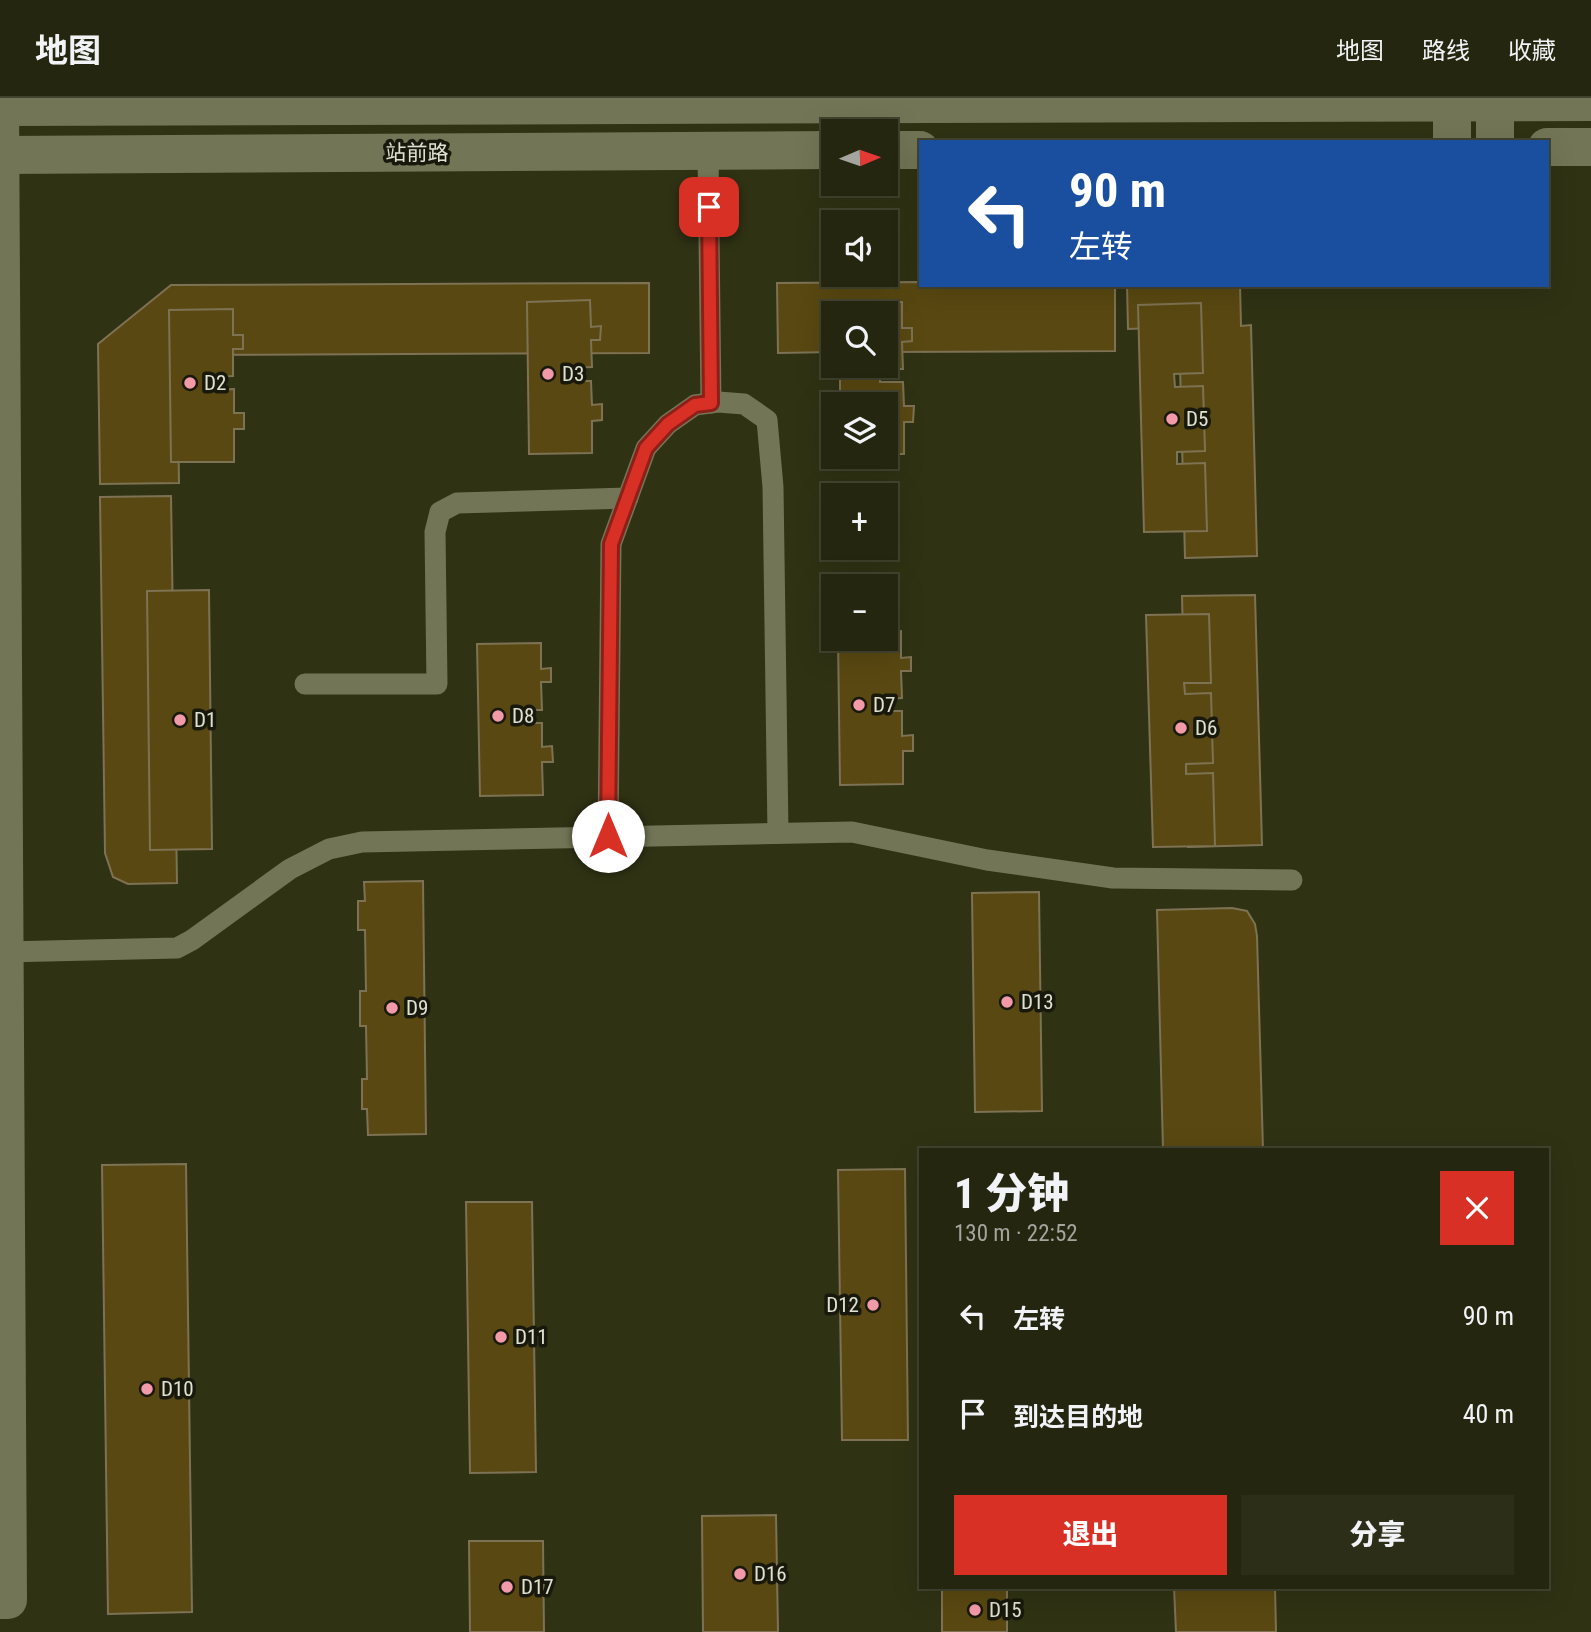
<!DOCTYPE html>
<html lang="zh">
<meta charset="utf-8">
<style>
body{margin:0;font-family:"Roboto Condensed","Noto Sans SC",sans-serif;background:#2c2e18;color:#f1f3f6;height:100vh;display:flex;flex-direction:column;font-size:26px;white-space:nowrap}
*{box-sizing:border-box;margin:0}
p{font-size:23px;color:#a3a59e}
.icon{flex:none;width:38px;height:38px;fill:none;stroke:currentColor;stroke-width:2;stroke-linecap:round;stroke-linejoin:round}
.map{position:relative;flex:1;overflow:hidden}
.details{position:absolute;left:919px;top:1050px;width:630px;height:441px;display:flex;flex-direction:column;background:#24260f;border-radius:0px;box-shadow:0 7px 28px #0002,0 0 0 2px #41432f}
.details>*{flex:none}
.banner{position:absolute;left:919px;top:42px;width:630px;height:147px;border-radius:0px;box-shadow:0 7px 28px #0002,0 0 0 2px #41432f;background:#1a4fa0;color:#fff;overflow:hidden}
.needle{width:46px;rotate:88deg}
.tools{position:absolute;left:821px;top:21px;display:grid;gap:14px}
.tools a{display:grid;place-items:center;width:77px;height:77px;border-radius:0px;background:#24260f;box-shadow:0 7px 28px #0002,0 0 0 2px #41432f;font-size:35px}
.pin{position:absolute;display:grid;place-items:center;width:60px;height:60px;color:#fff;margin:-30px;border-radius:14px;box-shadow:0 4px 10px #0006}
.me{position:absolute;width:77px;margin:-38px;rotate:0deg;stroke-linejoin:round;filter:drop-shadow(0 0 5px #0008)}
.turn{display:flex;align-items:center;gap:24px;height:147px;padding:0 35px;font-size:32px}
.turn .icon{width:91px;height:91px;stroke-width:2.5}
.turn b{display:block;font-size:49px;line-height:60px}
.round{display:grid;place-items:center;flex:none;width:74px;height:74px;border-radius:0px;background:#2c2e18}
.overview{display:flex;align-items:center;justify-content:space-between;height:119px;padding:0 35px}
h1{font-size:42px;font-weight:800;line-height:52px}
.action{display:flex;gap:14px;margin-top:auto;padding:14px 35px}
.action a{flex:1;height:80px;border-radius:0px;background:#d93025;color:#fff;font-size:28px;font-weight:800;line-height:80px;text-align:center}
.action a+a{background:#2c2e18;color:#f1f3f6}
ul{padding:0;list-style:none}
li{display:flex;align-items:center;gap:21px;height:98px;padding:0 35px}
li div{flex:1}
li b{display:block;font-size:26px}
li em{font-style:normal}
header{display:flex;align-items:center;gap:42px;box-sizing:border-box;height:98px;padding:0 35px;background:#24260f;border-bottom:2px solid #41432f}
header strong{font-size:33px}
nav{display:flex;gap:38px;margin-inline-start:auto;font-size:24px}
.map>svg:first-child{display:block}
.building{fill:#594811;stroke:#7d7253;stroke-width:2}
.lines{fill:none;stroke-linecap:round;stroke-linejoin:round}
.service{stroke:#737656;stroke-width:21}
.minor{stroke:#737656;stroke-width:38}
.tertiary{stroke:#737656;stroke-width:38}
.route-casing{stroke:#8d1f18;stroke-width:18}
.route{stroke:#d93025;stroke-width:12}
.poi-dot{fill:#f39aa9;stroke:#18190c;stroke-width:2.5}
.labels{text-anchor:middle;dominant-baseline:central;stroke-width:7;stroke-linejoin:round;paint-order:stroke}
.street-label{font-size:21px;fill:#e0e2d1;stroke:#18190c}
.poi-label{font-size:21px;fill:#e0e2d1;stroke:#18190c;text-anchor:start}
</style>
<header>
<strong>地图</strong>
<nav><a>地图</a><a>路线</a><a>收藏</a></nav>
</header>
<div class="map">
<svg width="1591" height="1534" viewBox="0 0 1591 1534">
<rect width="100%" height="100%" fill="#303214"/>
<g class="building">
<path d="M920,184V187H1115V253L886,254V215H833V254L778,255L777,185Z"/>
<path d="M649,185V255L177,257L179,385L100,386L98,246L171,187Z"/>
<path d="M1127,187H1240L1241,228L1251,227L1257,458L1185,460L1179,229L1128,231Z"/>
<path d="M590,202L591,229L601,228L600,242H591L592,269L568,270V283H591L592,307L602,306V322L592,323V355L529,356L527,204Z"/>
<path d="M902,204V230H912V243L902,244L903,271H880V284H903L904,308H914L913,324H904V356H886V306H840V268H886V215H839V205Z"/>
<path d="M1201,205L1203,275L1174,276L1175,289L1203,288L1205,353L1177,354V366L1205,365L1207,433L1144,434L1138,207Z"/>
<path d="M233,211V237H243V251H233V278L210,279V292L234,291V315H244V331H234V364H171L169,212Z"/>
<path d="M171,398L177,785L128,786L113,779L105,755L100,399Z"/>
<path d="M209,492L212,751L150,752L147,493Z"/>
<path d="M1255,497L1262,747L1188,749L1182,498Z"/>
<path d="M1209,516L1211,585H1184L1185,596L1211,595L1213,665L1186,666V676L1213,675L1215,748L1153,749L1146,517Z"/>
<path d="M901,533V560L911,559V573H901L902,600L879,601V613H902V638L913,637V653H903V686L840,687L838,541H886V534Z"/>
<path d="M541,545V571L551,570V584H541L542,612H518L519,625H542V649L552,648L553,664H542L543,697L480,698L477,546Z"/>
<path d="M423,783L426,1036L368,1037L367,1011H362V981H367L366,928H360V893H366L365,832H358V803H365L364,784Z"/>
<path d="M1039,794L1042,1013L975,1014L972,795Z"/>
<path d="M1232,810L1247,813L1255,826L1257,838L1263,1052H1163L1157,812Z"/>
<path d="M186,1066L192,1514L108,1516L102,1067Z"/>
<path d="M905,1071L908,1342H842L838,1072Z"/>
<path d="M466,1104H532L536,1374L470,1375Z"/>
<path d="M776,1417L778,1534H703L702,1418Z"/>
<path d="M469,1443H543L544,1534H470Z"/>
<rect x="942" y="1489" width="65" height="45"/>
<path d="M1174,1489H1275L1276,1534H1176Z"/>
</g>
<g class="lines">
<g class="service">
<path d="M708,53L711,305"/>
<path d="M305,586H437L435,434L440,414L457,405L628,400"/>
<path d="M608,738L611,446L646,350L668,326L695,307L718,304L744,306L767,322L773,389L778,735"/>
<path d="M4,854L177,850L192,842L290,771L329,751L362,744L852,734L987,762L1113,780L1292,782"/>
</g>
<path class="minor" d="M0,1502H8L0,0"/>
<g class="tertiary">
<path d="M1495,0V44"/>
<path d="M0,9L1591,4"/>
<path d="M1452,44V0"/>
<path d="M1547,49H1591"/>
<path d="M886,52H920"/>
<path d="M0,57L833,52"/>
</g>
</g>
<g class="lines">
<g class="route-casing">
<path id="route" d="M608,738L611,446L646,350L668,326L695,307L711,305L709,109"/>
</g>
<use href="#route" class="route"/>
</g>
<g class="poi-dot">
<circle cx="548" cy="276" r="7"/>
<circle cx="190" cy="285" r="7"/>
<circle cx="1172" cy="321" r="7"/>
<circle cx="859" cy="607" r="7"/>
<circle cx="498" cy="618" r="7"/>
<circle cx="180" cy="622" r="7"/>
<circle cx="1181" cy="630" r="7"/>
<circle cx="1007" cy="904" r="7"/>
<circle cx="392" cy="910" r="7"/>
<circle cx="873" cy="1207" r="7"/>
<circle cx="501" cy="1239" r="7"/>
<circle cx="147" cy="1291" r="7"/>
<circle cx="740" cy="1476" r="7"/>
<circle cx="507" cy="1489" r="7"/>
<circle cx="975" cy="1512" r="7"/>
</g>
<g class="labels">
<g class="street-label">
<text x="417" y="55">站前路</text>
</g>
<g class="poi-label">
<text x="562" y="276">D3</text>
<text x="204" y="285">D2</text>
<text x="1186" y="321">D5</text>
<text x="873" y="607">D7</text>
<text x="512" y="618">D8</text>
<text x="194" y="622">D1</text>
<text x="1195" y="630">D6</text>
<text x="1021" y="904">D13</text>
<text x="406" y="910">D9</text>
<text x="859" y="1207" text-anchor="end">D12</text>
<text x="515" y="1239">D11</text>
<text x="161" y="1291">D10</text>
<text x="754" y="1476">D16</text>
<text x="521" y="1489">D17</text>
<text x="989" y="1512">D15</text>
</g>
</g>
</svg>
<div class="tools">
<a><svg class="needle" viewBox="-14 -14 28 28"><path d="M0-13l5 13h-10z" fill="#e53935"/><path d="M0 13l5-13h-10z" fill="#a3a59e"/></svg></a>
<a><svg class="icon" aria-label="sound" viewBox="0 0 24 24"><path d="M4 9h4l5-4v14l-5-4H4zM17 9q2 3 0 6"/></svg></a>
<a><svg class="icon" aria-label="search" viewBox="0 0 24 24"><circle cx="10" cy="10" r="6"/><path d="M15 15l6 6"/></svg></a>
<a><svg class="icon" aria-label="layers" viewBox="0 0 24 24"><path d="M12 4l9 5-9 5-9-5zM3 14l9 5 9-5"/></svg></a>
<a>+</a>
<a>−</a>
</div>
<div class="pin" style="left:709px;top:109px;background:#d93025"><svg class="icon" aria-label="arrive" viewBox="0 0 24 24"><path d="M6 21V4h12l-3 4 3 4H6"/></svg></div>
<svg class="me" style="left:608px;top:738px" viewBox="-20 -20 40 40"><circle r="19" fill="#fff"/><path d="M0-13L10 11 0 6-10 11z" fill="#d93025"/></svg>
<div class="banner">
<div class="turn"><svg class="icon" aria-label="left" viewBox="0 0 24 24"><path d="M17 20v-9H6M10 6l-5 5 5 5"/></svg><div><b>90 m</b>左转</div></div>
</div>
<section class="details">
<div class="overview"><div><h1>1 分钟</h1><p>130 m · 22:52</p></div><a class="round" style="background:#d93025;color:#fff"><svg class="icon" aria-label="close" viewBox="0 0 24 24"><path d="M6 6l12 12M18 6L6 18"/></svg></a></div>
<ul>
<li><svg class="icon" aria-label="left" viewBox="0 0 24 24"><path d="M17 20v-9H6M10 6l-5 5 5 5"/></svg><div><b>左转</b></div><em>90 m</em></li>
<li><svg class="icon" aria-label="arrive" viewBox="0 0 24 24"><path d="M6 21V4h12l-3 4 3 4H6"/></svg><div><b>到达目的地</b></div><em>40 m</em></li>
</ul>
<div class="action"><a>退出</a><a>分享</a></div>
</section>
</div>
